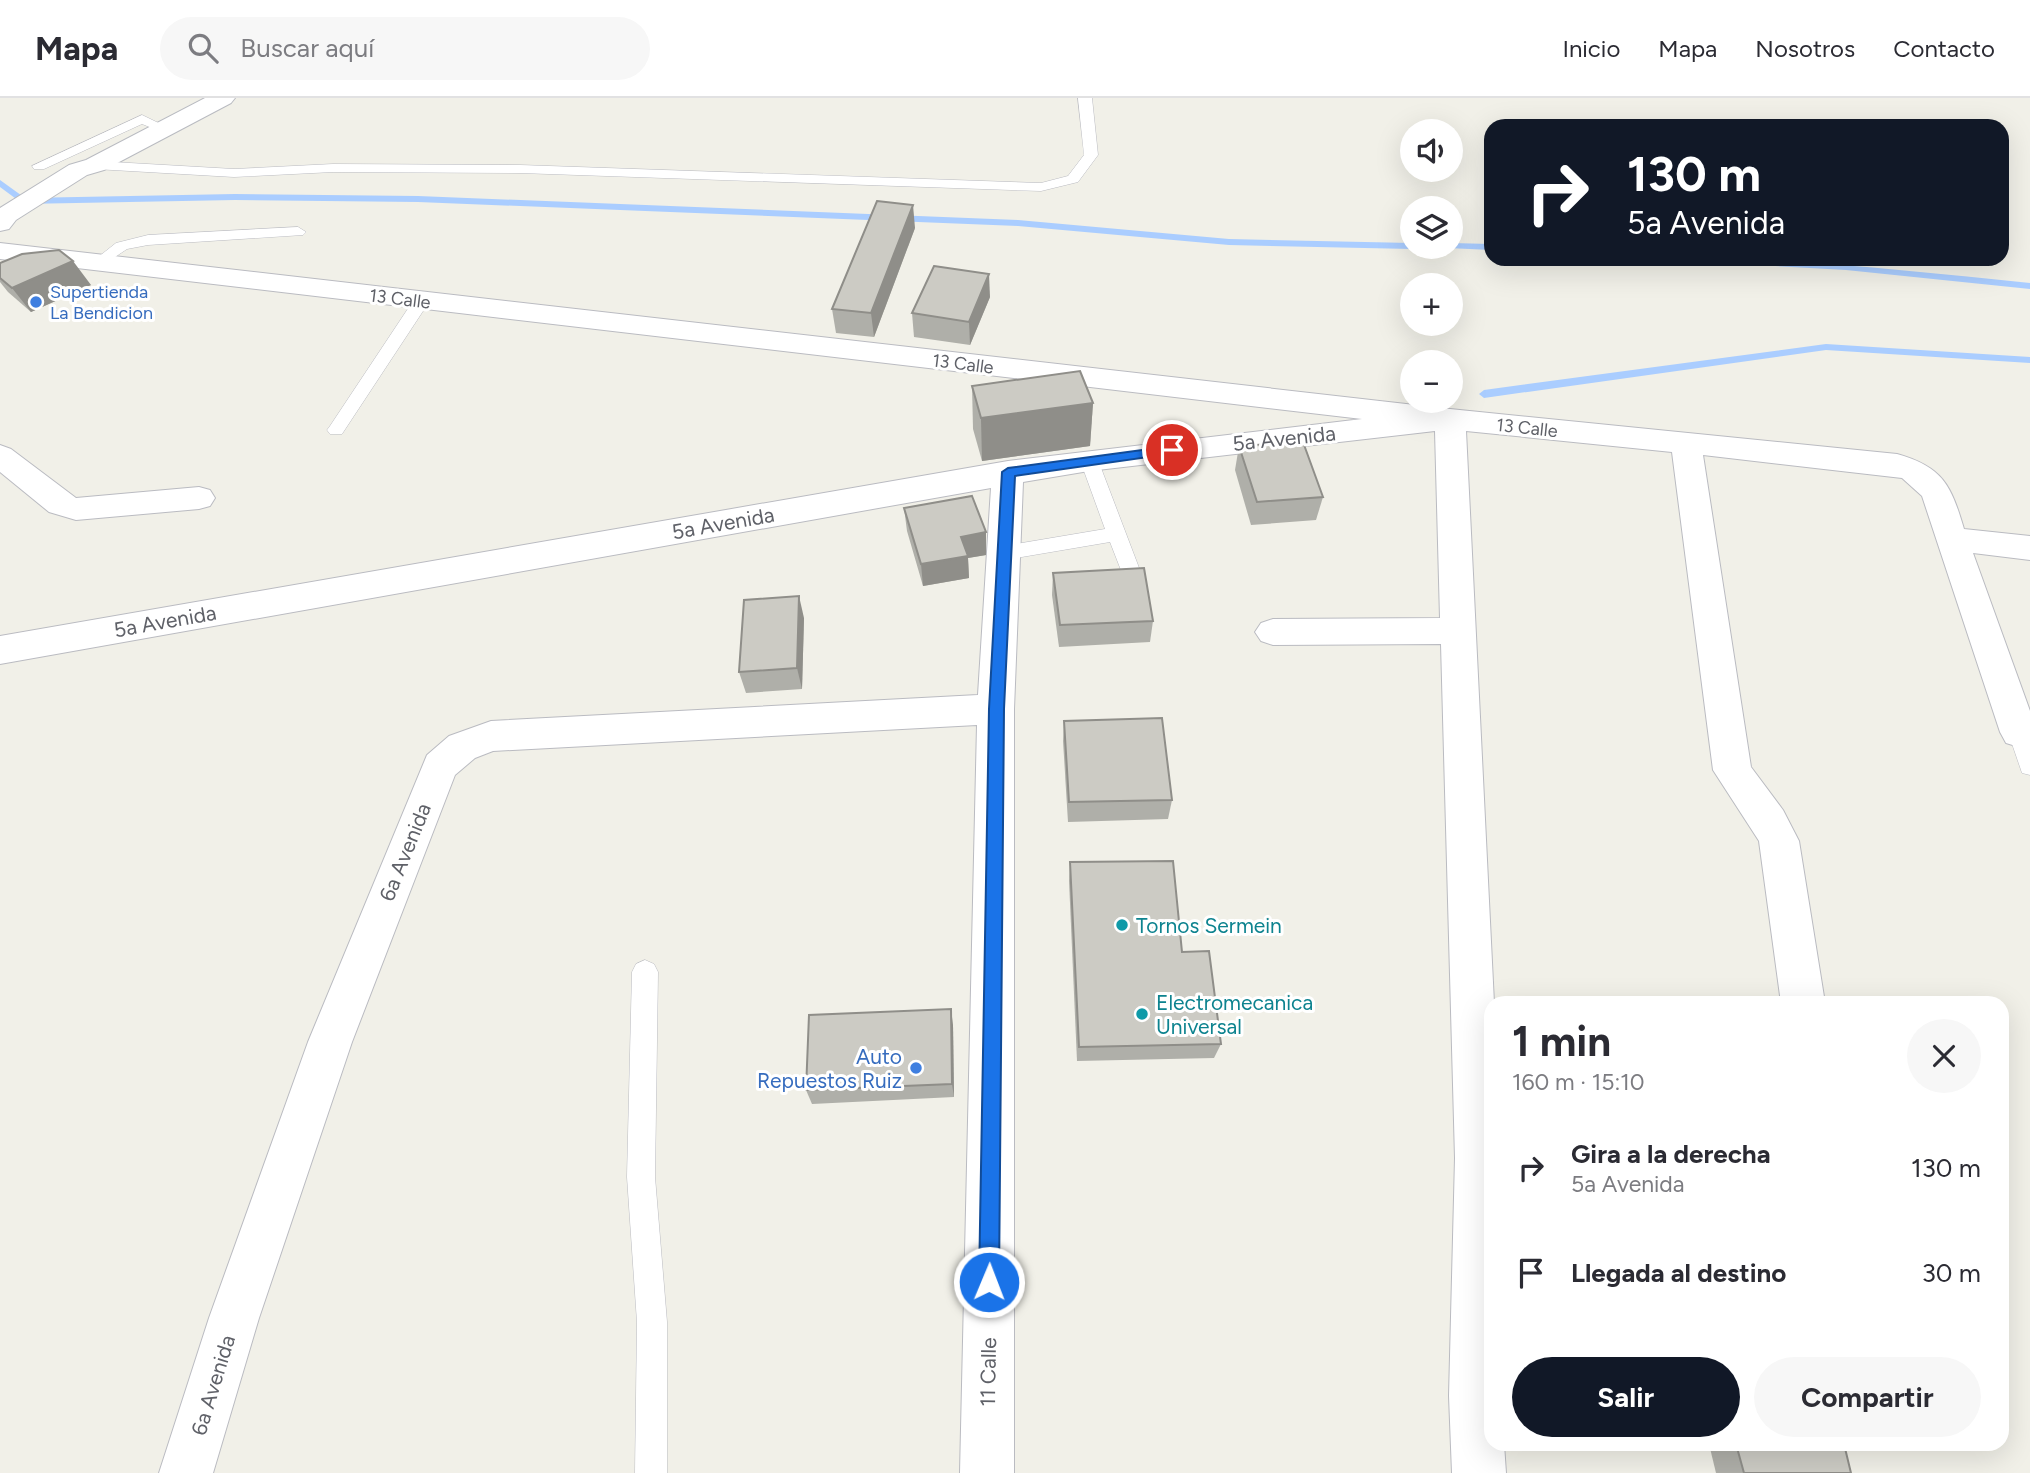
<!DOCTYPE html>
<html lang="es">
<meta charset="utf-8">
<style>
body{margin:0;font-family:Figtree,sans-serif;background:#f7f7f7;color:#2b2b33;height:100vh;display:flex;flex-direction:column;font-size:26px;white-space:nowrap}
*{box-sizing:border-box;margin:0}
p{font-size:23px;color:#7c7c81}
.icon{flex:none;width:38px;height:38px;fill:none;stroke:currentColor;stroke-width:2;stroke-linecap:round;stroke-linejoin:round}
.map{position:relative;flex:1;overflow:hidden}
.sheet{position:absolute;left:1484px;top:898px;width:525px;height:455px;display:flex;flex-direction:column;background:#fff;border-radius:21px;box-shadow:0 7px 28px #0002}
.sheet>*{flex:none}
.top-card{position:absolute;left:1484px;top:21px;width:525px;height:147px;border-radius:21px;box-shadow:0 7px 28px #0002;background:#111827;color:#fff;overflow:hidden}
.fabs{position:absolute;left:1400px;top:21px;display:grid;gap:14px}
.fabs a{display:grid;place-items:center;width:63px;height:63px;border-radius:50%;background:#fff;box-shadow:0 7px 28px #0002;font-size:35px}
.pin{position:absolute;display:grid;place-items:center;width:60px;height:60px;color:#fff;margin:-30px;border:4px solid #fff;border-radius:50%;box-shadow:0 2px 7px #0007}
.me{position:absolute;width:77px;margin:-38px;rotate:1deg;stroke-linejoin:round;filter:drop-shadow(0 0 5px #0008)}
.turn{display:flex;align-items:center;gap:24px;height:147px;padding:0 28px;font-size:32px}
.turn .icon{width:91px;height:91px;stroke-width:2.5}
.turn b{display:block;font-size:49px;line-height:60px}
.round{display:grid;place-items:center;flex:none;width:74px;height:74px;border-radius:37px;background:#f7f7f7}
.overview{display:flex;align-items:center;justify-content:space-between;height:119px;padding:0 28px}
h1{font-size:42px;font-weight:700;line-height:52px}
.button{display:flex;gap:14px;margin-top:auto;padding:14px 28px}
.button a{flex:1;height:80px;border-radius:42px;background:#111827;color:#fff;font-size:28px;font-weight:700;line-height:80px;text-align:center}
.button a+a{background:#f7f7f7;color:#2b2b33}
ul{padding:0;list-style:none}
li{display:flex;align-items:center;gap:21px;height:105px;padding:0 28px}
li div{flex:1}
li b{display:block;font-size:26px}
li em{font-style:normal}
header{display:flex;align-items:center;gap:42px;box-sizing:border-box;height:98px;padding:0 35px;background:#fff;border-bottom:2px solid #e1e1e2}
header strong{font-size:33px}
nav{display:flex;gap:38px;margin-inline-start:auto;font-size:24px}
.search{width:490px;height:63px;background:#f7f7f7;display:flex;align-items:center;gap:18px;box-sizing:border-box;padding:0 24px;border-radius:38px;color:#7c7c81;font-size:26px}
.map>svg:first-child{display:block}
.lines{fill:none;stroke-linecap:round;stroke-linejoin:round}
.stream{fill:#aacdff;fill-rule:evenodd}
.lane-casing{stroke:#babbc1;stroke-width:1}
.street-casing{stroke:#babbc1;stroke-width:2}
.secondary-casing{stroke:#b9bbc1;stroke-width:2}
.lane{fill:#fff;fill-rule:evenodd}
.street{fill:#fff;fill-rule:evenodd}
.secondary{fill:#fff;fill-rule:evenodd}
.wall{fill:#afafa9}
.shaded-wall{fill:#8f8e89}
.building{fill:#cccbc4;stroke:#8f8e89;stroke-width:2}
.route{fill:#1a73e8;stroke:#114b97;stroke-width:2}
.shop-dot{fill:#3f7fe0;stroke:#fff;stroke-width:2.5}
.culture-dot{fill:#0f9aa8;stroke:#fff;stroke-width:2.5}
.labels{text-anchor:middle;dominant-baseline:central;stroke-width:6;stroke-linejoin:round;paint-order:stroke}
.far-shop-label{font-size:18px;fill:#366cbe;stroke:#fff;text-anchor:start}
.far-street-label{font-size:18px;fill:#5f6168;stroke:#fff}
.street-label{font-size:21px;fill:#5f6168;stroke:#fff}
.culture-label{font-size:21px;fill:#0d838f;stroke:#fff;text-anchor:start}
.shop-label{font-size:21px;fill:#366cbe;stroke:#fff;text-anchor:end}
</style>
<header>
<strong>Mapa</strong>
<div class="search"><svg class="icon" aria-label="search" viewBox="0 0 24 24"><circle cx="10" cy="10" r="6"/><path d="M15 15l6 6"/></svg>Buscar aquí</div>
<nav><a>Inicio</a><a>Mapa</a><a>Nosotros</a><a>Contacto</a></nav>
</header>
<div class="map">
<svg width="2030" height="1375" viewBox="0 0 2030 1375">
<rect width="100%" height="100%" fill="#f1f0e8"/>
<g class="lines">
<g class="stream">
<path d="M0,82L25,100L235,96L418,98L1018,122L1229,141L1412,145V149H1416L1412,151L1229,147L1018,128L418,104L235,102L23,106L0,89Z"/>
<path d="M1451,145L1491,146V152L1448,150L1451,149Z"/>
<path d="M1696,161C1808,161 1919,174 2030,185V191L1846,172L1701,164Z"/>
<path d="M1826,246L2030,259V265L1826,252L1484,300L1479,296L1484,292Z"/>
</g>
<g class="lane-casing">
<g id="lane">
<path d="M1078,0H1092L1098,57L1078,84L1041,93L520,75L333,74L234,79L95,71L88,67L95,63L234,71L333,66L520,67L1041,85L1068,78L1084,57Z"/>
<path d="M142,17L169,30L162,34L142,26L44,71H34L32,68Z"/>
<path d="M298,129L306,134L303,137L148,147L127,151L100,169L92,164L116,145L148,137Z"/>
<path d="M421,199L429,204L342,336H330L327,332L330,328L415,200Z"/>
<path d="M1089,356L1098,362L1141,475L1138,480H1124L1110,444L1004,462L997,460L994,455L997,450L1004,448L1105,431L1080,362Z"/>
<path d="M2019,625L2027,628L2030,634V677L2022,675L2008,634L2011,628Z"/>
<path d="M645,862L654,866L658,874L655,1079L667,1224V1375H635L637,1224L627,1079L632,874L636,866Z"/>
</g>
</g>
<g class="street-casing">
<g id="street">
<path d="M0,145L1450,311L1897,356C1943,369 1951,387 1964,431L2030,438V462L1973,455L2030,613V645L2019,649L2006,645L2000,634L1922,398L1902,380L1703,357L1751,669L1783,712L1799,743L1825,905H1781L1759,743L1713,672L1672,354L1466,333L1494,905H1491V1346H1504L1506,1375H1452L1449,1298L1455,1060L1441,546L1273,547L1261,543L1255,534L1261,525L1273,521L1440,520L1435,333L1089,373L1023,384L1014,611V1375H960L977,627L493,653L475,660L455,677L352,944L259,1220L213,1375H159L209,1220L308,944L427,657L449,638L491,623L978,597L991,390L0,566V538L1008,363L1362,321L0,161Z"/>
<path d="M0,347L11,351L76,400L199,389L210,392L215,400L210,408L199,411L76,422L49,414L0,374Z"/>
</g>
</g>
<g class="secondary-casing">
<path id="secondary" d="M205,0H235L231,5L104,72L87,77L16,122L9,131L0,133V110L69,67L86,62Z"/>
</g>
<use href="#lane" class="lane"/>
<use href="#street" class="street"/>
<use href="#secondary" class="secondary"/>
</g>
<g class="wall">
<path d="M915,130L874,239L836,235L832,211Z"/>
<path d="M0,165L91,187L31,214L8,194L0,184Z"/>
<path d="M990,199L970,247L914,239L912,215Z"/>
<path d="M972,288L1093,305L1090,348L982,363L973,331Z"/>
<path d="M1239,348L1323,399L1316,422L1251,427L1235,372Z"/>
<path d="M904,410L986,457L968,460L969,480L923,488L907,433Z"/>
<path d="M1053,475L1153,523L1150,544L1059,549L1052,497Z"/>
<path d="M804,520L802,591L746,595L739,574Z"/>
<path d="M1064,623L1172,702L1168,721L1068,724L1063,643Z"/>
<path d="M1070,764L1182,854L1221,946L1214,960L1077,963L1069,783Z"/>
<path d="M953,927L954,999L812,1006L806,992Z"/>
<path d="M1709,1346H1844L1851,1375H1716Z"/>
</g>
<g class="shaded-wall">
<path d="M913,107L915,130L874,239L871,215Z"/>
<path d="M73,163L91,187L31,214L12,190Z"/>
<path d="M989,176L990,199L970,247L969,224Z"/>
<path d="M1093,305L1090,348L982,363L981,320Z"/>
<path d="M986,434V457L968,460L969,480L923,488L921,466L961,439Z"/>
<path d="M799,498L804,520L802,591L797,570Z"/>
<path d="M951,911L953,927L954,999L952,986Z"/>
</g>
<g class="building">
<path d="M877,103L913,107L871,215L832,211Z"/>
<path d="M59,152L73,163L12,190L0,180V165L22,156Z"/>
<path d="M934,168L989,176L969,224L912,215Z"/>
<path d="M1080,273L1093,305L981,320L972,288Z"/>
<path d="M1303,344L1323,399L1257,404L1239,348Z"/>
<path d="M972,398L986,434L961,439L968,458L921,466L904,410Z"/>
<path d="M1144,470L1153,523L1060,527L1053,475Z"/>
<path d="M799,498L797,570L739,574L744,502Z"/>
<path d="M1162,620L1172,702L1069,704L1064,623Z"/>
<path d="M1173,763L1182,854L1209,853L1221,946L1079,949L1070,764Z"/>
<path d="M951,911L952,986L806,992L809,917Z"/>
<path d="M1736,1346H1844L1851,1375H1744Z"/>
</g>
<path class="route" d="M1172,348L1177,349V355L1015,378L1004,611L999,1184L996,1191L989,1194L982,1191L979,1184L989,611L1002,374L1008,370Z"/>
<g class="shop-dot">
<circle cx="36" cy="204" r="7"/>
<circle cx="916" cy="970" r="7"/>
</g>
<g class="culture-dot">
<circle cx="1122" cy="827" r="7"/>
<circle cx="1142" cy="916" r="7"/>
</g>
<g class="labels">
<g class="far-shop-label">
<text x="50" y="194">Supertienda<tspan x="50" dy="21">La Bendicion</tspan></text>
</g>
<g class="far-street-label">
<text transform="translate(400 201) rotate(7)">13 Calle</text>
<text transform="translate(963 266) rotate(7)">13 Calle</text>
<text transform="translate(1527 330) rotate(6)">13 Calle</text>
</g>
<g class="street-label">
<text transform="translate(1284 340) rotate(-6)">5a Avenida</text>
<text transform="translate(723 425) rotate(-10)">5a Avenida</text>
<text transform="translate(165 523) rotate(-10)">5a Avenida</text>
<text transform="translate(405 754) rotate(-68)">6a Avenida</text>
<text transform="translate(988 1274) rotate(-89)">11 Calle</text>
<text transform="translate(213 1287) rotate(-73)">6a Avenida</text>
</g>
<g class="culture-label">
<text x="1136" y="827">Tornos Sermein</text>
<text x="1156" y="904">Electromecanica<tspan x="1156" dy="24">Universal</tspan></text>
</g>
<g class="shop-label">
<text x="902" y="958">Auto<tspan x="902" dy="24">Repuestos Ruiz</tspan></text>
</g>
</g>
</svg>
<div class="fabs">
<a><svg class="icon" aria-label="sound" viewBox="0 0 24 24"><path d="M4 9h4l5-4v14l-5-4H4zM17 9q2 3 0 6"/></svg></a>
<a><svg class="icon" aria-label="layers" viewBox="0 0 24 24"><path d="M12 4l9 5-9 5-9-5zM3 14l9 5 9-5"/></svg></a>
<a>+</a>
<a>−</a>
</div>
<div class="pin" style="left:1172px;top:352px;background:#d93025"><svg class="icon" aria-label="arrive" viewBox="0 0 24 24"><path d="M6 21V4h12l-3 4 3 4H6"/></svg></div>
<svg class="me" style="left:989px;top:1184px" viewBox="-20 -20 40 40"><circle r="17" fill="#1a73e8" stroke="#fff" stroke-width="3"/><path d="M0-11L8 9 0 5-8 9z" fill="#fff"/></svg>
<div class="top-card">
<div class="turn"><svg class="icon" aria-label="right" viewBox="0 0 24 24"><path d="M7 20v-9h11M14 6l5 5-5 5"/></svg><div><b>130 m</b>5a Avenida</div></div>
</div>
<section class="sheet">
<div class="overview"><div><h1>1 min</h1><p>160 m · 15:10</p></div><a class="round"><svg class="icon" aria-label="close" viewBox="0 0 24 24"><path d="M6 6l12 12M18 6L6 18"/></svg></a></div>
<ul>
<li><svg class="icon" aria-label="right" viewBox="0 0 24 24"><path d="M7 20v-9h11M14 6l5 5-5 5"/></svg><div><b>Gira a la derecha</b><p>5a Avenida</p></div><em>130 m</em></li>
<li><svg class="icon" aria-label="arrive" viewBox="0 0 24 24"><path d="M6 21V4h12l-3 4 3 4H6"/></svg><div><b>Llegada al destino</b></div><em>30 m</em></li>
</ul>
<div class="button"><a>Salir</a><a>Compartir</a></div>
</section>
</div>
